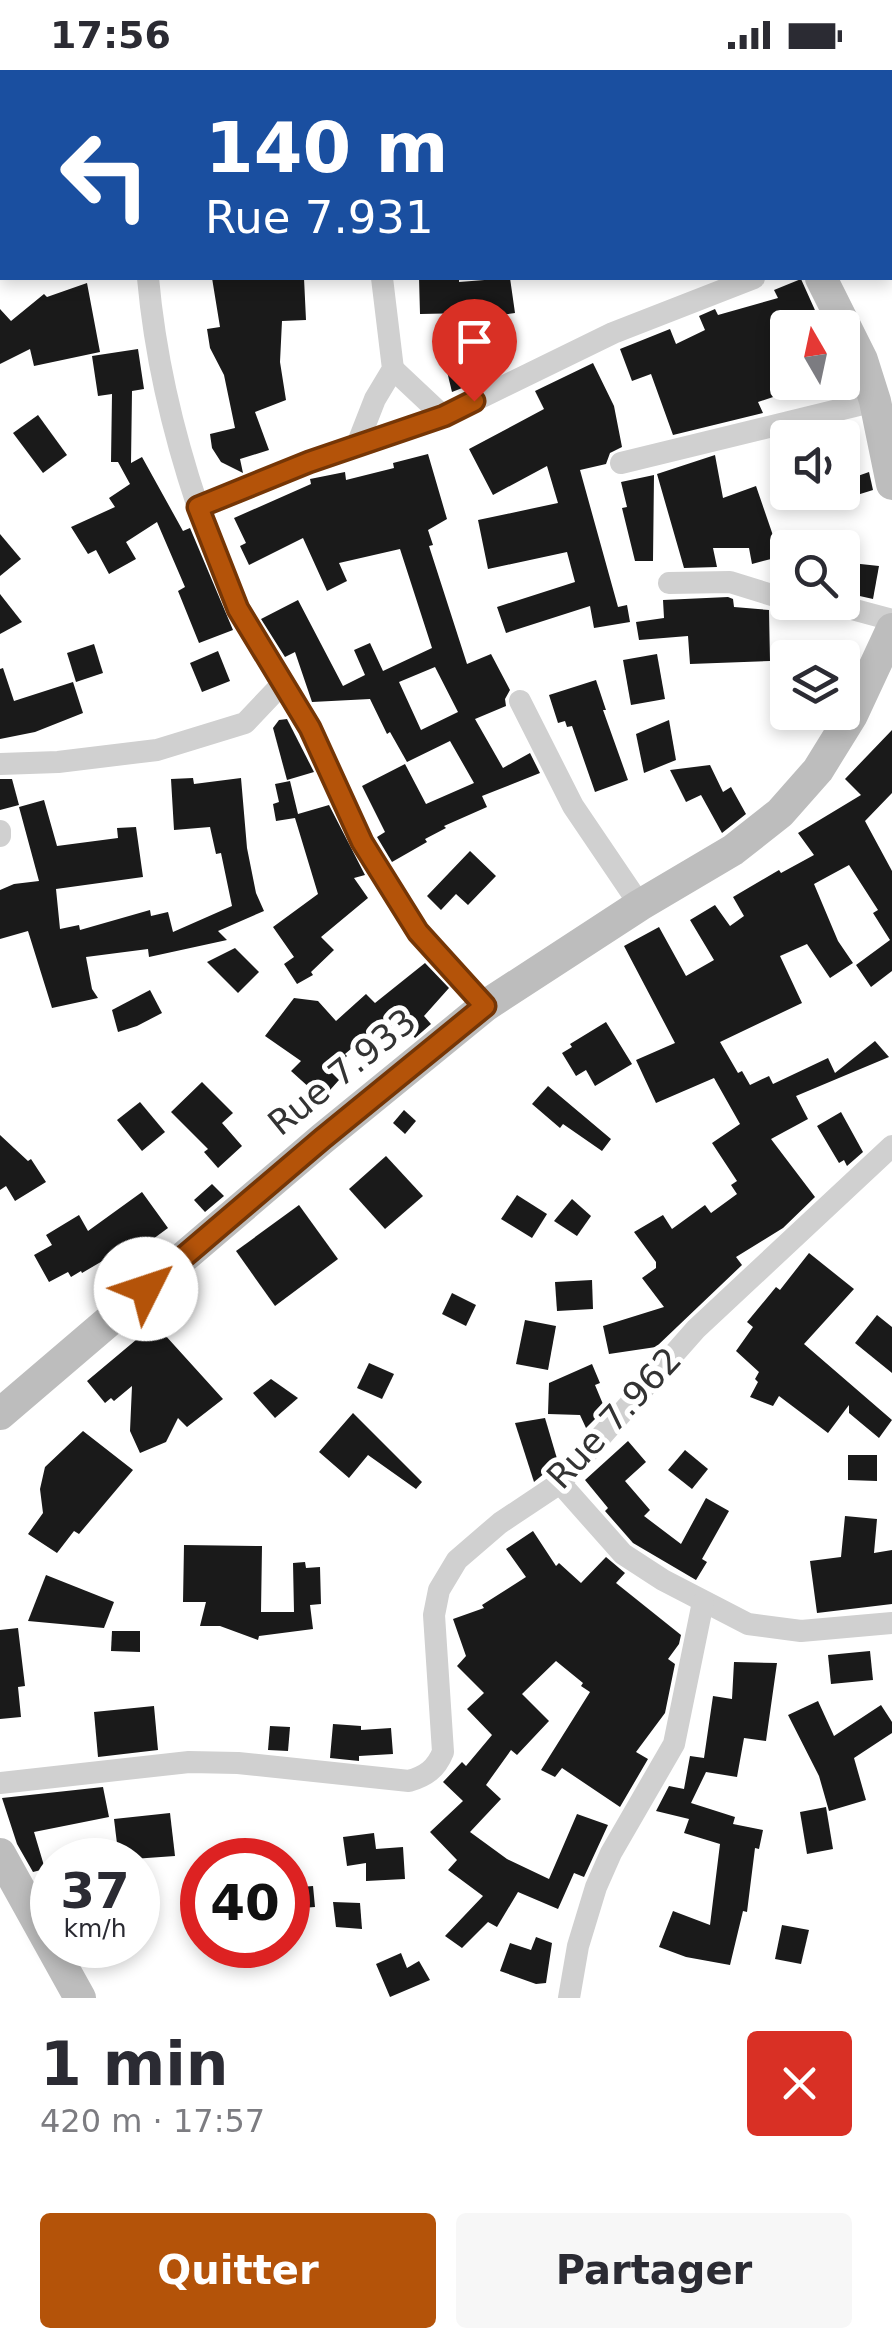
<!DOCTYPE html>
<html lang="fr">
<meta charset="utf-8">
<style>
body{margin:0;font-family:"DejaVu Sans",sans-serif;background:#f7f7f7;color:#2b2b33;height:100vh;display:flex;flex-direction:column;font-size:38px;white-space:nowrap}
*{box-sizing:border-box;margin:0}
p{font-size:32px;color:#7c7c81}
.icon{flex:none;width:55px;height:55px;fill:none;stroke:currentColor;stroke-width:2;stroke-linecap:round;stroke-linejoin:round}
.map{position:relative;height:1928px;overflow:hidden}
.drawer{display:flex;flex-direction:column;background:#fff;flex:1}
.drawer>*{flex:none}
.hud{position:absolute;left:0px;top:0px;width:892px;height:210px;box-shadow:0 5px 15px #0003;background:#1a4fa0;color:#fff;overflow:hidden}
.needle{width:65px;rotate:351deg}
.controls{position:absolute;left:770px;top:240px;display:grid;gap:20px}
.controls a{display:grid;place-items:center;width:90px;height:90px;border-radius:10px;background:#fff;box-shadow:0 5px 15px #0003;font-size:50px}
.speed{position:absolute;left:30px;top:1768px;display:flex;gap:20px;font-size:50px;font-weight:700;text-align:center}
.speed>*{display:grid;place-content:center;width:130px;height:130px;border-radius:50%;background:#fff;box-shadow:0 5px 15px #0003;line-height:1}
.speed small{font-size:25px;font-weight:400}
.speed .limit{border:15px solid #d22;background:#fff;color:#111}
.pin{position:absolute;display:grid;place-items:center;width:85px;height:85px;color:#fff;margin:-102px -42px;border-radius:50% 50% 50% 0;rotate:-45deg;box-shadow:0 0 10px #0007}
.pin .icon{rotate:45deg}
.me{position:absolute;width:110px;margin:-55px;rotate:49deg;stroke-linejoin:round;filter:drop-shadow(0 0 8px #0008)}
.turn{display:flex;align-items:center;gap:35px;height:210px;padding:0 40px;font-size:45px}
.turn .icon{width:130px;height:130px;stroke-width:2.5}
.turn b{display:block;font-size:70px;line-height:85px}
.round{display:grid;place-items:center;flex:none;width:105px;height:105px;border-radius:10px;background:#f7f7f7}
.summary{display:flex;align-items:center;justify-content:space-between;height:170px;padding:0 40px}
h1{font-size:60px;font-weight:700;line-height:75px}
.cta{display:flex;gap:20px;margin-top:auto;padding:20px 40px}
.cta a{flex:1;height:115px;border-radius:10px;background:#b45309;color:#fff;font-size:40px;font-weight:700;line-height:115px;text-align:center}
.cta a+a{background:#f7f7f7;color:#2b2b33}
.status{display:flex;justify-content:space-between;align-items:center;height:70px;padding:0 50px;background:#fff;direction:ltr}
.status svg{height:28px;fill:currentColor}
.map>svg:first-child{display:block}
.building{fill:#1a1a1a;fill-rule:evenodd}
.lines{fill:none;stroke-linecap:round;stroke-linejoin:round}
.street{stroke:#d0d0d0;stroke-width:22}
.secondary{stroke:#bdbdbd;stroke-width:32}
.route-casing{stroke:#753606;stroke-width:25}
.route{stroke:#b45309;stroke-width:18}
.labels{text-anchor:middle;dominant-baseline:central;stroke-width:10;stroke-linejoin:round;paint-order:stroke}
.street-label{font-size:35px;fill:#333;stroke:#fff}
</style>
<div class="status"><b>17:56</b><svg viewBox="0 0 49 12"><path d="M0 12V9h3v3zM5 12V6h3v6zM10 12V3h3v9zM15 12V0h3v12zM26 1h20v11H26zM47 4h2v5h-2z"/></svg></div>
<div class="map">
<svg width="892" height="1928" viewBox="0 0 892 1928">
<rect width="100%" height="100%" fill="#fff"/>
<g class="building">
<path d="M212,208H304L306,250L282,251L280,292L286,330L255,342L269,380L240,389L243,403L221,392L212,378L210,364L235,358L224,305L210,278L207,259L220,257Z"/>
<path d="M419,208H459V212L510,208L515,243L471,250L470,243L420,244Z"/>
<path d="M801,209L823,258H788V322L758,332L763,343L673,365L651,304L632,311L620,279L670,259L676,274L705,260L699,246L715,239L718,245L778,228L774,220Z"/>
<path d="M87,213L100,282L34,296L30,279L0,294V239L11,251L44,224L47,227Z"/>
<path d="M472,278L480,311L452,322L443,285Z"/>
<path d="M138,279L144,319L132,321L131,393L142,387L183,461L190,458L233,560L199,573L178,521L185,517L157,452L126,472L136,489L109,504L96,480L88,484L71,457L115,437L109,428L130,414L118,392H111L112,324L98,326L92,286Z"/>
<path d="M593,293L614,336L622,377L610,383L606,394L580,400L618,537L627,535L630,552L594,558L590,536L506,563L497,537L575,512L567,482L488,499L478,450L558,433L547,396L493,425L469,379L544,339L535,321Z"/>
<path d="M811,312H840L844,323L817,330Z"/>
<path d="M38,345L67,385L43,403L13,363Z"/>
<path d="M788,368V418L779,419L770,372Z"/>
<path d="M428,384L447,449L428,460L433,475L429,476L467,594L491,584L510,620L505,629L506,636L475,649L503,698L530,683L540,703L482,726L487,737L444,756L446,758L425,769L427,772L392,792L377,767L385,762L362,716L405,694L426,734L474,713L450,671L407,692L390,662L387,664L370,629L312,632L295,582L285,587L261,549L298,530L343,616L365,605L354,580L370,573L383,601L432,578L400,479L339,493L347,511L327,521L303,468L249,495L240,476L246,473L234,448L311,414L310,409L345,402L346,410L394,398L393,393ZM435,597L458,642L421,660L399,612Z"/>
<path d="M715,385L723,428L756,416L778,480L788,478V514L775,510L771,489L752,494L749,478H713L717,497L684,498L657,404Z"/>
<path d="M869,402L873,420L857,425L852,408Z"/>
<path d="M654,405L653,491H635L622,438L627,437L621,412Z"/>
<path d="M825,460L845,462L843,478H823Z"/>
<path d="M0,464L21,489L0,506Z"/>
<path d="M842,492L879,496L873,529L842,522Z"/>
<path d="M0,524L22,552L0,564Z"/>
<path d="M728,527L733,529L734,537L769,540L770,591L690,594L688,566L639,570L636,552L664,548L663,530Z"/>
<path d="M94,574L103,603L76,612L67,583Z"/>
<path d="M218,581L230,611L202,622L190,593Z"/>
<path d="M657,584L665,629L631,635L623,590Z"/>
<path d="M3,598L14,631L73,612L83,643L35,662L0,669V599Z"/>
<path d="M596,610L606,640H603L628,710L595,722L572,656L567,657L565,651L558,653L549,625Z"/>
<path d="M287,649L314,702L287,710L273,658L279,650Z"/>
<path d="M669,650L676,690L644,703L636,664Z"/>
<path d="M892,660V723L865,751L892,801V901L871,917L856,895L890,870L873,843L878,840L849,795L814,814L838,871L853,893L830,908L807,874L780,886L802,933L720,972L738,1003L742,1001L750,1015L769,1006L773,1014L828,988L835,1003L875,971L889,987L796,1026L808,1049L771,1069L815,1127L783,1158L736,1187L742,1195L656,1277L609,1284L603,1256L664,1237L642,1208L656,1198V1192L634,1162L663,1145L672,1159L705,1135L711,1143L737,1124L731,1115L737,1111L712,1073L740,1054L714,1008L656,1033L636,990L675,973L624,876L659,857L686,906L714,890L690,850L715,835L730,856L744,846L733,827L779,800L781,803L814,785L798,763L861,725L845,709Z"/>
<path d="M710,695L723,722L731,717L746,744L722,763L701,725L686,732L670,700Z"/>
<path d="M193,708L194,714L241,708L247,778L256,823L264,841L218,861L227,870L149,887L148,879L86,887L92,919L98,928L52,938L28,861L0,869V820L14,814L39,811L19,737L44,730L57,776L118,768L117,758L136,757L143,807L56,819L60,859L79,855L80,860L150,840L151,846L168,842L173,862L232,836L221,783L216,784L210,757L174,760L171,709Z"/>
<path d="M0,709H12L19,735L0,740Z"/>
<path d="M290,711L298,744L329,735L365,805L354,808L368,828L321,867L334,880L311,902L313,905L297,914L284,894L294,887L273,857L318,824L295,748L276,751L273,734L279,732L275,714Z"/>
<path d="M470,781L496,806L468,835L456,824L441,840L427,826Z"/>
<path d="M235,878L259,902L238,923L207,892Z"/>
<path d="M425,893L449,918L424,946L431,954L415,968L399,949L376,968L371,962L345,984L347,986L331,1002L339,1010L322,1029L291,1001L301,991L265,966L294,928L318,931L336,951L366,924L375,933Z"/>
<path d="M150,920L162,943L137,956L118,962L112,940Z"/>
<path d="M606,952L632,994L595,1016L586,1000L576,1006L562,983L572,977L570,974Z"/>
<path d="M202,1012L233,1043L222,1053L242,1076L218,1098L204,1082L208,1079L171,1042Z"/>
<path d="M548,1016L611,1069L602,1081L563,1054L560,1058L532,1034Z"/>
<path d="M140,1032L165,1062L142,1081L117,1050Z"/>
<path d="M404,1040L416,1051L405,1064L393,1053Z"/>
<path d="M841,1042L863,1082L847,1096L844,1090L839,1093L817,1056Z"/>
<path d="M0,1065L28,1091L31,1089L46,1112L15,1131L6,1116L0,1120Z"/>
<path d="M386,1086L423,1126L385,1159L349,1119Z"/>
<path d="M212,1114L224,1126L205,1142L194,1130Z"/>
<path d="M142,1122L168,1158L134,1183L128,1176L82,1203L81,1201L71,1207L68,1202L49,1212L34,1185L52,1175L46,1165L79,1145L88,1161Z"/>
<path d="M517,1125L547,1144L532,1168L501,1149Z"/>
<path d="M572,1129L591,1146L577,1166L554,1151Z"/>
<path d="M299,1135L338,1189L275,1236L236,1181Z"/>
<path d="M809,1183L854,1219L804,1274L892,1350L879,1368L849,1343V1335L828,1363L779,1326L773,1336L750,1327L758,1312L755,1309L759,1302L736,1281L753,1257L747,1252L776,1217L780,1220Z"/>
<path d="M592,1210L593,1239L557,1241L555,1212Z"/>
<path d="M452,1223L476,1235L466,1256L442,1244Z"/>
<path d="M877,1245L892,1257V1303L855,1273Z"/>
<path d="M525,1250L556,1256L548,1300L516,1294Z"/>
<path d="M155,1254L223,1329L187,1357L178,1348L166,1372L140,1383L130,1361L132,1316L114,1331L111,1328L105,1333L87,1311Z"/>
<path d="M369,1293L394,1304L382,1329L357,1318Z"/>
<path d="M592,1294L600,1313L595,1315L605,1339L586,1358L580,1345L548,1344L549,1313Z"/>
<path d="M271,1309L298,1328L275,1348L253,1323Z"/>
<path d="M353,1343L422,1412L416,1419L368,1385L349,1408L319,1382Z"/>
<path d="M545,1348L558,1392L534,1412L515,1353Z"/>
<path d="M83,1361L133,1400L79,1464L74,1461L57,1483L28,1464L43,1443L40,1419L45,1397Z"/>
<path d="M628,1371L646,1392L625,1411L650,1440L644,1446L681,1474L706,1428L729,1441L702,1489L707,1492L696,1510L633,1473L605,1441L608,1438L585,1410Z"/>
<path d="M685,1380L708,1399L692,1419L668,1400Z"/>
<path d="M848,1385H877V1411L848,1410Z"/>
<path d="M845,1446L877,1449L874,1483L892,1480V1534L817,1543L810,1491L841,1487Z"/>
<path d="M533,1461L556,1496L559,1493L581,1513L606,1487L625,1503L616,1513L681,1565L679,1574L668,1589L675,1594L665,1643L636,1682L648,1689L620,1737L562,1698L555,1707L541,1700L590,1622L581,1616L583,1613L556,1591L522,1624L549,1651L517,1685L511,1680L486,1715L501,1729L470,1762L507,1789L549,1809L577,1744L608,1755L584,1807L574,1803L558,1839L518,1822L497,1857L488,1852L462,1878L445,1866L483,1826L448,1800L457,1790L430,1762L463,1731L443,1712L462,1692L466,1696L492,1665L467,1639L484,1623L457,1596L466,1586L453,1549L484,1538L482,1535L526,1507L506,1479Z"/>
<path d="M184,1475L262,1476L261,1542H294L293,1493L305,1492L306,1498L320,1497L321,1534L310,1535L313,1559L259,1566L258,1570L220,1556H200L206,1532H183Z"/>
<path d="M46,1505L114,1532L104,1558L28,1551Z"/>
<path d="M18,1558L25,1616L18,1617L21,1647L0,1649V1560Z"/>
<path d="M112,1561H140V1582L111,1581Z"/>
<path d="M870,1581L873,1610L831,1614L828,1585Z"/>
<path d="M734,1592L777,1593L766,1671L744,1668L737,1707L706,1702L691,1733L735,1747L733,1754L763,1760L759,1779L755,1778L747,1842L743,1841L730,1895L686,1887L659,1877L673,1841L710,1855L720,1774L684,1763L689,1749L656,1741L669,1716L684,1719L690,1686L704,1688L713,1626L732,1629Z"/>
<path d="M818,1631L834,1666L881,1635L892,1652V1663L854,1688L866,1730L829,1741L819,1706L788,1645Z"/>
<path d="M154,1636L158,1680L98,1687L94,1642Z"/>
<path d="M333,1654L361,1656V1660L391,1658L393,1684L359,1686V1691L330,1688Z"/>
<path d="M270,1656L290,1657L288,1681L268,1680Z"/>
<path d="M103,1717L109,1747L34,1762L45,1799L33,1802L17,1774L2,1728Z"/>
<path d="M826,1737L833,1779L807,1784L800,1742Z"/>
<path d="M170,1743L175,1786L119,1790L114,1749Z"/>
<path d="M374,1763L376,1779L403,1777L405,1809L366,1811V1793L347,1796L343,1767Z"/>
<path d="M313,1816L315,1837L288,1839V1818Z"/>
<path d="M333,1832L360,1833L362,1859L336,1857Z"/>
<path d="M782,1855L809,1860L801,1894L775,1889Z"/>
<path d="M536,1867L552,1873L546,1913L536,1914L500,1901L510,1873L531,1880Z"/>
<path d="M401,1883L407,1898L419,1891L430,1910L390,1927L376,1894Z"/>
</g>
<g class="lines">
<g class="street">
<path d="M163,0V2"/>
<path d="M859,0L861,2"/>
<path d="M13,2V0"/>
<path d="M787,2L789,0"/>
<path d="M890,32L892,34"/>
<path d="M0,96L2,88"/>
<path d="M148,208C155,286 173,363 198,437"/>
<path d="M393,299L443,346"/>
<path d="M357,375L375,329L393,299L382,208"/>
<path d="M621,393L875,331"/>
<path d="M669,513L730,512L788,530"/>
<path d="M801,532L848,538L892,550"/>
<path d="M520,631L573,736L640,835"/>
<path d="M0,694L58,692L157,680L245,653L282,614"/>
<path d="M0,761V766"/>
<path d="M485,936L418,862L362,772L310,658L238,539L198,437L309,392L443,346L613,263L754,208"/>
<path d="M560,1413L623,1484L663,1510L748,1554L801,1561L892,1553"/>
<path d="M0,1713L189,1692L238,1693L409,1711C426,1706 436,1699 443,1682L434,1545L439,1520L457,1490L500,1453L560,1413L696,1259L892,1076"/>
<path d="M569,1928L578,1876L596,1817L611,1783L674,1674L703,1532"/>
</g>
<g class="secondary">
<path d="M717,0L718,2"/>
<path d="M821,208L862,290L875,331L892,414"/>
<path d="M0,1344L322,1069L485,936L640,835L733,780L780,743L818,700L852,645L892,559"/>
<path d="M0,1784L80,1928"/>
</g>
</g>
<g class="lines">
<g class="route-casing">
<path id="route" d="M146,1219L322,1069L485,936L418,862L362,772L310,658L238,539L198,437L309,392L444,346L474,331"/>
</g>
<use href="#route" class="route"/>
</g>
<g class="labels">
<g class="street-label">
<text transform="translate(342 1002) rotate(-39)">Rue 7.933</text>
<text transform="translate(614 1348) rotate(-47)">Rue 7.962</text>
</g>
</g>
</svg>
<div class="controls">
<a><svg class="needle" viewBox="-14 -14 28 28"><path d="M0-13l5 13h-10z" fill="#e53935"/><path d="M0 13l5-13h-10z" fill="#7c7c81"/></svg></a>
<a><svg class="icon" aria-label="sound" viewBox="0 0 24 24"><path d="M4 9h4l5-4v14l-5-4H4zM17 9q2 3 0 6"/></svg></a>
<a><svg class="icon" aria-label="search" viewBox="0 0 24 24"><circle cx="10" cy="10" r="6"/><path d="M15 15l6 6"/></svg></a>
<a><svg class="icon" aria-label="layers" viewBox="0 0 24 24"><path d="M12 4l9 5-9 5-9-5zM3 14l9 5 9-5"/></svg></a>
</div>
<div class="speed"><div>37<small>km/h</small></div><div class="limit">40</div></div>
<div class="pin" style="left:474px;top:331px;background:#d93025"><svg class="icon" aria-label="arrive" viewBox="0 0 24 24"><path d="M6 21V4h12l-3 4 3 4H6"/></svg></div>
<svg class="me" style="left:146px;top:1219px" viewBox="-20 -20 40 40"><circle r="19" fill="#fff"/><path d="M0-13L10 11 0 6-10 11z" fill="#b45309"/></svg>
<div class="hud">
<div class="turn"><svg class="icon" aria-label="left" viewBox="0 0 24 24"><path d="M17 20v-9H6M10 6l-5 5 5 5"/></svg><div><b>140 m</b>Rue 7.931</div></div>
</div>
</div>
<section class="drawer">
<div class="summary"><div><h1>1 min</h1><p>420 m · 17:57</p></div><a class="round" style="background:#d93025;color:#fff"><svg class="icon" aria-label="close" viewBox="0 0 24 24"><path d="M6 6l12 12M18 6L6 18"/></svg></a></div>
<div class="cta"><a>Quitter</a><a>Partager</a></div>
</section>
